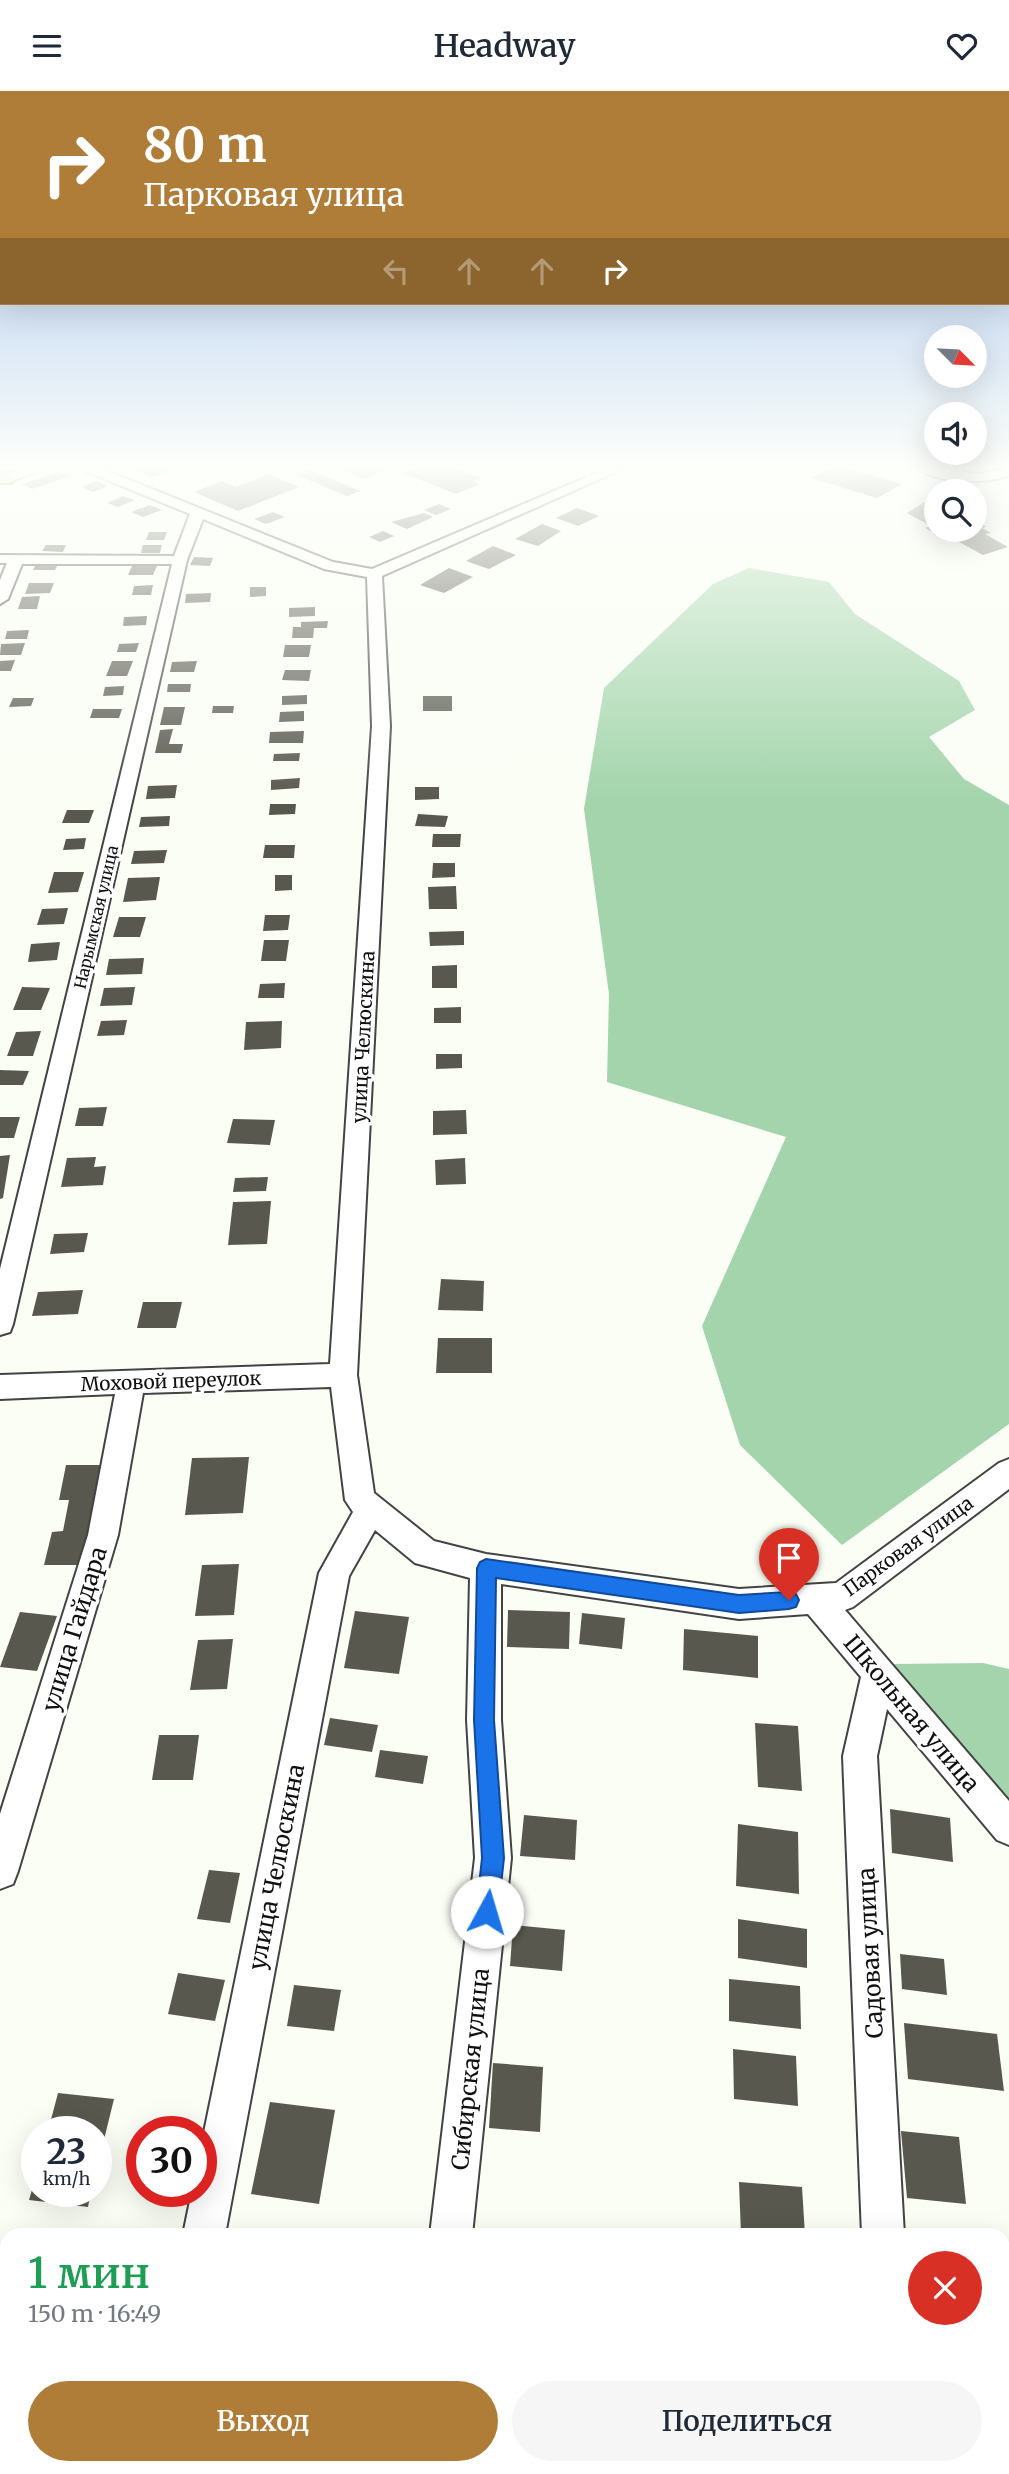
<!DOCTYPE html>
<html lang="ru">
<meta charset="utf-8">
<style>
body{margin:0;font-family:Merriweather,serif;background:#f6f6f7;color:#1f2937;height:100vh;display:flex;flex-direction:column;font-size:26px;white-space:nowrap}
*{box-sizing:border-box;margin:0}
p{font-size:23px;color:#747a83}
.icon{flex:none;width:38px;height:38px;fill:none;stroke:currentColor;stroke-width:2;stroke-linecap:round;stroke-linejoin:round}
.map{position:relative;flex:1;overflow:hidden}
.details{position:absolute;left:0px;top:2137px;width:1010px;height:247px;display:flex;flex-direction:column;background:#fff;border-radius:21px 21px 0 0;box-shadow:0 7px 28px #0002}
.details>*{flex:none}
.top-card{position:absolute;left:0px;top:0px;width:1010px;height:214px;box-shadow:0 7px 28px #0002;background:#b07d39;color:#fff;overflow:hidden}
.needle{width:46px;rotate:114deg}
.buttons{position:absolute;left:924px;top:234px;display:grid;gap:14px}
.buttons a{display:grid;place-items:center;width:63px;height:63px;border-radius:50%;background:#fff;box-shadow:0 7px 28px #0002;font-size:35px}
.speed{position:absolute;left:21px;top:2025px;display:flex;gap:14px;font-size:35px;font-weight:700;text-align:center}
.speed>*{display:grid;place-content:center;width:91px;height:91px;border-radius:50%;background:#fff;box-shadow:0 7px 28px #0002;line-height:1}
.speed small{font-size:18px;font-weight:400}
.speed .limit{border:10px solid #d22;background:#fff;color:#111}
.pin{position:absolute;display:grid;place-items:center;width:60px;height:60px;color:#fff;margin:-72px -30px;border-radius:50% 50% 50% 0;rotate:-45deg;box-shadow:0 0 7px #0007}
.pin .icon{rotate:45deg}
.me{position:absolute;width:77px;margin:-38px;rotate:6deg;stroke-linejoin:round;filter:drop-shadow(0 0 5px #0008)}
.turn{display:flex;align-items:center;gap:24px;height:147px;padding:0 28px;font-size:32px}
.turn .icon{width:91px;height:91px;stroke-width:2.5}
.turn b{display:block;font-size:49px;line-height:60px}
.lanes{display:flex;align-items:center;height:66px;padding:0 28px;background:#0003;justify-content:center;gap:35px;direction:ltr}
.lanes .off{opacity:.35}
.round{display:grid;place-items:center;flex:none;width:74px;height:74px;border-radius:37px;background:#f6f6f7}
.headline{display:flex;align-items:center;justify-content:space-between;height:119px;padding:0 28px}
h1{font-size:42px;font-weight:600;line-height:52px;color:#1e9e55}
.primary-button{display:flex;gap:14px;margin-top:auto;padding:14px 28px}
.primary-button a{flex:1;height:80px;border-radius:42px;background:#b07d39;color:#fff;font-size:28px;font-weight:600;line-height:80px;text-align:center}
.primary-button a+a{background:#f6f6f7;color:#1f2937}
header{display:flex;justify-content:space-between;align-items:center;height:91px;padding:0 28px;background:#fff;font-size:32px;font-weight:600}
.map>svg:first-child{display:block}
.forest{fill:#a3d4ab}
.building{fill:#58584e}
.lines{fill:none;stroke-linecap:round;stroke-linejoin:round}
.minor-casing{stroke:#434343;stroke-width:4}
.major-casing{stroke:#212121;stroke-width:4}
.minor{fill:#fff;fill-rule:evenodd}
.major{fill:#bee87b;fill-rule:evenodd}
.route{fill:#1a73e8;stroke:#114b97;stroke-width:2}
.labels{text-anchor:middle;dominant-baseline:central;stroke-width:7;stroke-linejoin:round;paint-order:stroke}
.far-street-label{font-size:16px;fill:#101010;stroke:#fff}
.street-label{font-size:19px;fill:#101010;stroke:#fff}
.near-street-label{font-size:23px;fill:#101010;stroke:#fff}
</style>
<header><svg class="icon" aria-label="menu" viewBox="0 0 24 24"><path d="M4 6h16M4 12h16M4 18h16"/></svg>Headway<svg class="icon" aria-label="heart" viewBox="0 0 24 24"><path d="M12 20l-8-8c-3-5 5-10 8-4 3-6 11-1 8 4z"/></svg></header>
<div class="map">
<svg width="1009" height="2383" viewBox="0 0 1009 2383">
<rect width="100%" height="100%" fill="#fafef5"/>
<g class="forest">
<path d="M749,477L829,491L855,523L959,590L975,619L929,646L964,688L1009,714V1333L842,1454L740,1354L702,1235L786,1046L607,991L609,903L584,718L604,597L713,493Z"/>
<path d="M983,1572L1009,1578V1709L893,1573Z"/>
</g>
<g class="building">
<path d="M130,377H176L153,386Z"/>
<path d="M336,377H390L365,388Z"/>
<path d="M418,377H454L481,387L472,390L480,393L456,403L403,382Z"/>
<path d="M831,377H847L902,393L877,407L811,387Z"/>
<path d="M307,378L361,400L347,405L294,383Z"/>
<path d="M60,380L71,385L32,398L22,393Z"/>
<path d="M269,383L299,396L238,420L194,401L222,390L236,396Z"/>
<path d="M97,390L108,395L93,401L82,396Z"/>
<path d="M936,404V438L930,440L925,437L931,435L907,422Z"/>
<path d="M123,405L135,409L118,416L107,412Z"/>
<path d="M439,413L451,418L436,424L424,419Z"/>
<path d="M150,414L162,419L143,426L131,421Z"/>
<path d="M577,417L599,425L578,435L556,427Z"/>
<path d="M273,421L285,426L266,433L254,428Z"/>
<path d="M424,422L433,426L407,438L391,431Z"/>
<path d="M975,426L986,436L982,437L991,442L985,443L1008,456L983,464L946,444L941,446L935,443L941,441L938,439H975Z"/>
<path d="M542,433L561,440L538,455L515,448Z"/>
<path d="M383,440L394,445L380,451L369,446Z"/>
<path d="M149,441H167L164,449H146Z"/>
<path d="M46,454H66L63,461L42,460Z"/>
<path d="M143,454H162L160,462H141Z"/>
<path d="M493,455L516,464L489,478L466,470Z"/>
<path d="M194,466L213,467L210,475L190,474Z"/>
<path d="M37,471H59L55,479H33Z"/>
<path d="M132,475H157L153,484H128Z"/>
<path d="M449,477L473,486L444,502L420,494Z"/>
<path d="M29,492H54L50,502L25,503Z"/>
<path d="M153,494L151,504H132L134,495Z"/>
<path d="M250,496H266V505L250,506Z"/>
<path d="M211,502L210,511L185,512L186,503Z"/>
<path d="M40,505L37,518H18L22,506Z"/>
<path d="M315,516V525L289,526V517Z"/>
<path d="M147,525L146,534L123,535L124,526Z"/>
<path d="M328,530L327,537H314L313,547H292L293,536H301V531Z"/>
<path d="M29,539L27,548H5L7,540Z"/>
<path d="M25,552L21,564H0L1,553Z"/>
<path d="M139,552L136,561H117L119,553Z"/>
<path d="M285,554H311L309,566H283Z"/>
<path d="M15,569L11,580H0V570Z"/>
<path d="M112,570H133L127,585H106Z"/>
<path d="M197,570L194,581H170L172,571Z"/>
<path d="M285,579H311L309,590L282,589Z"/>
<path d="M168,593H191L190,601H167Z"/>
<path d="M124,595L123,604L103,605L105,596Z"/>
<path d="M307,604V613L282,614V605Z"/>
<rect x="423" y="605" width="29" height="15"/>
<path d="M13,607H34L31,615L9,616Z"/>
<path d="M213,615H234L233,622H212Z"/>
<path d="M164,616H185L181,634H160Z"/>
<path d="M93,618H122L119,627H90Z"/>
<path d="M304,620V630L279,631L280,621Z"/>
<path d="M173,638L169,653H183L181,662H155L160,639Z"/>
<path d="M304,640L303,652H269L270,641Z"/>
<path d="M300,662L299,670H273L274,663Z"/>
<path d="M300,687L299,697L271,699V689Z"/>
<path d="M177,694L175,707L146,708L148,695Z"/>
<path d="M415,696H439V708L415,709Z"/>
<path d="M270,713H296L295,723L269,724Z"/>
<path d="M67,719H94L89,732H62Z"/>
<path d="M418,723L448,725L445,736L415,735Z"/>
<path d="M170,725L169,735L139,736L141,726Z"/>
<path d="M433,743H461L460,756H432Z"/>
<path d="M86,747L84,758L63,759L66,748Z"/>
<path d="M265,754H295L294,767H263Z"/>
<path d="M167,759L164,772L131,773L134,760Z"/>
<path d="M433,772H455V786L432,787Z"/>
<path d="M54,781H84L78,801L48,802Z"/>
<path d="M275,784H292V799L275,800Z"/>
<path d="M160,786L156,809L123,811L128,787Z"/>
<path d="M456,795L457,818H429L428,796Z"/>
<path d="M68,817L64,833L37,834L42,818Z"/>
<path d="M265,824H290L288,839L263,840Z"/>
<path d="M119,826H146L140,846H113Z"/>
<path d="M464,840V854L430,855L429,841Z"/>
<path d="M264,849H289L286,870H261Z"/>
<path d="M60,851L57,869L28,871L31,853Z"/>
<path d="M144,867L142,883L106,884L109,868Z"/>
<path d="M457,874V897H432V875Z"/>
<path d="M285,892L284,907H258L260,893Z"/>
<path d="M22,896L50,897L41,919H13Z"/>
<path d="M135,896L132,914L100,915L104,897Z"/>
<path d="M461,916V932H434V917Z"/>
<path d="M127,929L124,944L97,945L101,930Z"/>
<path d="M282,930L281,957L244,959L246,931Z"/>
<path d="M41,940L33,965H7L16,941Z"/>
<path d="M436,963H462V977L436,978Z"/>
<path d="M0,979L29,980L23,994H0Z"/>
<path d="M107,1016L103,1035H75L79,1017Z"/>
<path d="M466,1019L467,1043L433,1044V1020Z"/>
<path d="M0,1026H20L14,1047H0Z"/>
<path d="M233,1028L275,1029L270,1054L227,1052Z"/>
<path d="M10,1064L3,1107L0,1108V1065Z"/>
<path d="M96,1066L94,1076L106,1075L103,1094L61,1096L67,1067Z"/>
<path d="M465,1067L466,1093L436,1094L435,1069Z"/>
<path d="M268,1086L266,1100L233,1101L235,1087Z"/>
<path d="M271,1110L267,1153L228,1154L233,1111Z"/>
<path d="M88,1142L84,1161L50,1163L54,1143Z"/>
<path d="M441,1188L484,1190L483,1220L438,1219Z"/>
<path d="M83,1199L78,1223L32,1225L38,1201Z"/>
<path d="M143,1211H182L176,1237H137Z"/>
<path d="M438,1247H492V1282H436Z"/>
<path d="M249,1366L243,1422L185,1424L192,1367Z"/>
<path d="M66,1374H100L81,1474H44L52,1441L63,1440L69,1409H59Z"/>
<path d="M239,1473L234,1524L195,1525L202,1474Z"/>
<path d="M508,1519L570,1521L569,1558L507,1556Z"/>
<path d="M355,1520L409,1526L399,1583L344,1577Z"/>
<path d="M20,1521L57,1525L37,1580L0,1576Z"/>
<path d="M582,1522L625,1527L622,1558L579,1553Z"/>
<path d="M684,1538L758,1545V1587L683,1579Z"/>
<path d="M233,1548L227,1598L190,1599L198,1549Z"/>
<path d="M330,1627L378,1634L372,1661L324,1654Z"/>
<path d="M755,1632L798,1635L802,1700L758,1696Z"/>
<path d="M159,1644H199L193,1689H152Z"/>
<path d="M380,1659L428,1665L423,1693L375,1686Z"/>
<path d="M890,1718L950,1727L953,1771L892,1762Z"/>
<path d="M524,1724L577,1729L575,1769L520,1765Z"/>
<path d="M738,1733L798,1741L799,1803L736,1795Z"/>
<path d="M209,1779L240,1782L230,1832L197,1828Z"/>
<path d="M738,1828L807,1838V1877L738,1867Z"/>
<path d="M513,1834L565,1839L562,1880L510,1875Z"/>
<path d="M900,1863L944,1868L947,1904L902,1898Z"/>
<path d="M178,1882L225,1889L215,1930L168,1923Z"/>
<path d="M729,1888L800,1895L801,1938L729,1930Z"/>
<path d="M294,1894L341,1899L334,1940L287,1935Z"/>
<path d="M904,1932L997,1943L1004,2000L908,1988Z"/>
<path d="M733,1958L796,1965L798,2015L734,2008Z"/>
<path d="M493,1972L543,1976L540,2041L489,2037Z"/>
<path d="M58,2002L114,2008L97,2077L96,2040H48Z"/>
<path d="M270,2011L335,2019L319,2113L251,2103Z"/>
<path d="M901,2040L959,2046L966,2113L907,2107Z"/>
<path d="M36,2085L37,2100H91L88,2116L29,2109Z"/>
<path d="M739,2091L802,2096L805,2144H741Z"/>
<path d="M0,2294L7,2295V2376H33L32,2383L0,2381Z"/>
<path d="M190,2376H274L273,2383H196L189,2382Z"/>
<path d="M928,2376H996L997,2383H929Z"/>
</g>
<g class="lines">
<g class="minor-casing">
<g id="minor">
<path d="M25,377H44L10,391H0V385Z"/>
<path d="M84,377H100L333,471L372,478L608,377H625L382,485L390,635L357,1284L374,1402L434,1450L486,1463L739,1498L836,1492L999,1372L1009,1368V1398L853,1516L845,1519L1009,1710V1754L997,1749L887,1618L877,1665L904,2144H862L843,1665L861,1586L808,1523L739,1528L501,1493V1629L511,1767L472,2144H430L475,1767L467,1629L470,1487L415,1472L375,1439L349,1485L225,2144H183L192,2100H201V2056L319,1482L353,1421L345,1409L331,1296L143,1302L118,1444L18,1780L13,1793L0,1798V1723L88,1444L115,1303L0,1308V1284L330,1273L372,635L367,486L324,478L203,428L187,469L13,1233L10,1241L0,1244V1178L172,473H22L8,508L0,513V489L7,472H0V464L174,465L190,423L85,380Z"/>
<path d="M917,377H938L978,383L1009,377V384C988,394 935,392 917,377Z"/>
<path d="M135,2376H180V2383H134Z"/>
<rect x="402" y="2376" width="46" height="7"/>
<path d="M871,2376H916L917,2383H871Z"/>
</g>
</g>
<g class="major-casing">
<path id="major" d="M0,380L14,388L11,392H0Z"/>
</g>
<use href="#minor" class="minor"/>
<use href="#major" class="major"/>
</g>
<linearGradient id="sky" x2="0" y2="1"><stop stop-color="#97b8eb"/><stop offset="0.53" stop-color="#fdfffa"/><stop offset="1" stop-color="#fdfffa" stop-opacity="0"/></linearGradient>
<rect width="1009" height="710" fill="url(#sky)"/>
<path class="route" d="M486,1468L739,1504L789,1501L796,1503L799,1509L796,1516L789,1518L739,1522L496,1487L494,1629L504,1767L498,1821L495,1828L487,1832L479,1828L476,1821L482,1767L474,1629L477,1477L480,1471Z"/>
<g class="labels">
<g class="far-street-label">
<text transform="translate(96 826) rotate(-77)">Нарымская улица</text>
</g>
<g class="street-label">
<text transform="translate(363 946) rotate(-87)">улица Челюскина</text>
<text transform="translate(171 1290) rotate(-2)">Моховой переулок</text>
<text transform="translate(908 1455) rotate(-36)">Парковая улица</text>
</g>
<g class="near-street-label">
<text transform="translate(74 1538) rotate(-73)">улица Гайдара</text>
<text transform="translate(912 1622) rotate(50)">Школьная улица</text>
<text transform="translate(276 1776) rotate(-79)">улица Челюскина</text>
<text transform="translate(870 1862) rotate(-93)">Садовая улица</text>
<text transform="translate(470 1978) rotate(-84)">Сибирская улица</text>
</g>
</g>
</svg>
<div class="buttons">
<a><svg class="needle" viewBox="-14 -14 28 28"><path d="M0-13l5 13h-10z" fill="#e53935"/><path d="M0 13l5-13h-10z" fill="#747a83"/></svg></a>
<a><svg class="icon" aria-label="sound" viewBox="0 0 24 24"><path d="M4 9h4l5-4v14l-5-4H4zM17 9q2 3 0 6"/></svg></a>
<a><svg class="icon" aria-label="search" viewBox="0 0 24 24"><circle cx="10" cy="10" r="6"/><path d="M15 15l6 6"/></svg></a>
</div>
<div class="speed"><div>23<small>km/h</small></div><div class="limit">30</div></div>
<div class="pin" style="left:789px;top:1509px;background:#d93025"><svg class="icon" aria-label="arrive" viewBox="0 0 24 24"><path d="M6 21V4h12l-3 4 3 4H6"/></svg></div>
<svg class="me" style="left:487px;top:1821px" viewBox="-20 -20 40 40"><circle r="19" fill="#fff"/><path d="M0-13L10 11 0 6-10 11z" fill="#1a73e8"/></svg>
<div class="top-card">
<div class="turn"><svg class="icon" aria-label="right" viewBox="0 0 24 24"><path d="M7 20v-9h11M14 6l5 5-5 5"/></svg><div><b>80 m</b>Парковая улица</div></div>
<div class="lanes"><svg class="icon off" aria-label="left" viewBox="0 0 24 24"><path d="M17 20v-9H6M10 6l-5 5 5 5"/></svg><svg class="icon off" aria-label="ahead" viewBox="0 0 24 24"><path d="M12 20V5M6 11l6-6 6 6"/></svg><svg class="icon off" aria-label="ahead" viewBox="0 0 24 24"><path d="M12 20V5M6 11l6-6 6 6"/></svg><svg class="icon" aria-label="right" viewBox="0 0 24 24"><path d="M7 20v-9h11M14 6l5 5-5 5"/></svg></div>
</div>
<section class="details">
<div class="headline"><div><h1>1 мин</h1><p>150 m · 16:49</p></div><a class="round" style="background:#d93025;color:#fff"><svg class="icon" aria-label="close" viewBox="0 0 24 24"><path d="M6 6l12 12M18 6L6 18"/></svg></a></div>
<div class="primary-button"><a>Выход</a><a>Поделиться</a></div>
</section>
</div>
